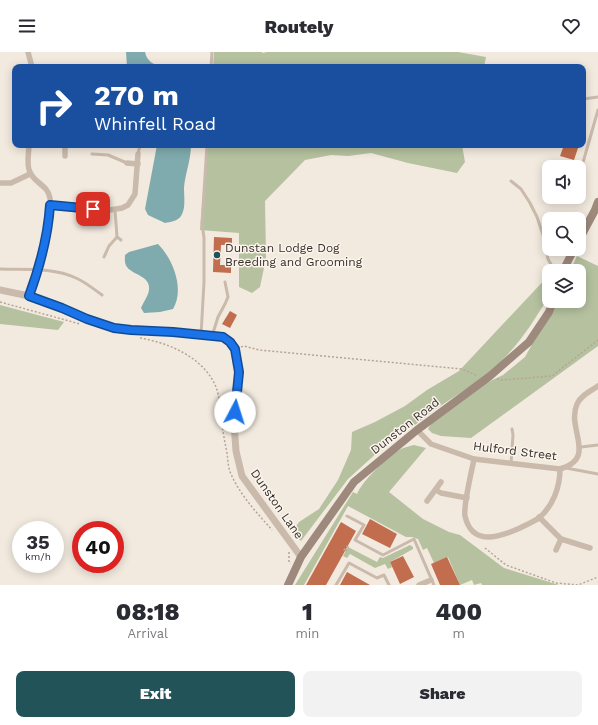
<!DOCTYPE html>
<style>
body{margin:0;font-family:"Work Sans",sans-serif;background:#f2f2f3;color:#2b2b33;height:100vh;display:flex;flex-direction:column;font-size:15px;white-space:nowrap}
*{box-sizing:border-box;margin:0}
p{font-size:13px;color:#7c7c81}
.icon{flex:none;width:22px;height:22px;fill:none;stroke:currentColor;stroke-width:2;stroke-linecap:round;stroke-linejoin:round}
.map{position:relative;height:533px;overflow:hidden}
.drawer{display:flex;flex-direction:column;background:#fff;flex:1}
.drawer>*{flex:none}
.hud{position:absolute;left:12px;top:12px;width:574px;height:84px;border-radius:8px;box-shadow:0 2px 10px #0003;background:#1a4fa0;color:#fff;overflow:hidden}
.controls{position:absolute;left:542px;top:108px;display:grid;gap:8px}
.controls a{display:grid;place-items:center;width:44px;height:44px;border-radius:8px;background:#fff;box-shadow:0 2px 10px #0003;font-size:20px}
.speed{position:absolute;left:12px;top:469px;display:flex;gap:8px;font-size:20px;font-weight:700;text-align:center}
.speed>*{display:grid;place-content:center;width:52px;height:52px;border-radius:50%;background:#fff;box-shadow:0 2px 10px #0003;line-height:1}
.speed small{font-size:10px;font-weight:400}
.speed .limit{border:6px solid #d22;background:#fff;color:#111}
.pin{position:absolute;display:grid;place-items:center;width:34px;height:34px;color:#fff;margin:-17px;border-radius:8px;box-shadow:0 2px 6px #0006}
.me{position:absolute;width:44px;margin:-22px;rotate:5deg;stroke-linejoin:round;filter:drop-shadow(0 0 3px #0008)}
.turn{display:flex;align-items:center;gap:14px;height:84px;padding:0 16px;font-size:18px}
.turn .icon{width:52px;height:52px;stroke-width:2.5}
.turn b{display:block;font-size:28px;line-height:34px}
.eta{display:flex;justify-content:space-evenly;align-items:center;height:68px;text-align:center}
.eta b{font-size:24px;font-weight:800;line-height:28px}
.action{display:flex;gap:8px;margin-top:auto;padding:8px 16px}
.action a{flex:1;height:46px;border-radius:8px;background:#215358;color:#fff;font-size:16px;font-weight:800;line-height:46px;text-align:center}
.action a+a{background:#f2f2f3;color:#2b2b33}
header{display:flex;justify-content:space-between;align-items:center;height:52px;padding:0 16px;background:#fff;font-size:18px;font-weight:800}
.map>svg:first-child{display:block}
.green{fill:#b5c19f}
.water{fill:#7fabae}
.building{fill:#c16d4e}
.lines{fill:none;stroke-linecap:round;stroke-linejoin:round}
.path{stroke:#b6a495;stroke-width:1.5;stroke-dasharray:2 2;stroke-linecap:butt}
.service{stroke:#cabaab;stroke-width:3}
.minor{stroke:#cabaab;stroke-width:5.5}
.tertiary{stroke:#cabaab;stroke-width:7}
.secondary{stroke:#9e897d;stroke-width:8}
.route-casing{stroke:#114b97;stroke-width:10}
.route{stroke:#1a73e8;stroke-width:7}
.poi-dot{fill:#215358;stroke:#faf4ec;stroke-width:1.5}
.labels{text-anchor:middle;dominant-baseline:central;stroke-width:3;stroke-linejoin:round;paint-order:stroke}
.poi-label{font-size:12px;fill:#382f2a;stroke:#faf4ec;text-anchor:start}
.street-label{font-size:12px;fill:#382f2a;stroke:#faf4ec}
</style>
<header><svg class="icon" aria-label="menu" viewBox="0 0 24 24"><path d="M4 6h16M4 12h16M4 18h16"/></svg>Routely<svg class="icon" aria-label="heart" viewBox="0 0 24 24"><path d="M12 20l-8-8c-3-5 5-10 8-4 3-6 11-1 8 4z"/></svg></header>
<div class="map">
<svg width="598" height="533" viewBox="0 0 598 533">
<rect width="100%" height="100%" fill="#f2eadf"/>
<g class="green">
<path d="M214,0H262L263,1L267,0H458L486,5L484,15H213Z"/>
<path d="M207,93H462L465,110L457,121L408,111L371,101L348,104L331,103L305,108L265,149L266,206L260,235L252,241L239,235V181L200,178Z"/>
<path d="M577,204L598,214V294L471,386L441,384L432,381L428,377L432,370L478,335L503,323L525,305L556,249H579V219H570Z"/>
<path d="M549,223V243L548,246C536,265 524,285 509,301C488,325 460,341 434,358C423,366 413,377 401,379L348,427L301,489L292,480L299,470L319,457L338,428L351,398L352,380L375,370L405,354L427,338L459,319Z"/>
<path d="M0,253L64,270L58,278L0,272Z"/>
<path d="M414,393L426,396L389,440L423,467L449,480L460,483L504,516L559,533H482L481,531L474,533L472,528L460,533L448,505L434,511L427,496L423,498L418,487L412,485H406L348,454L304,533H295L353,440L357,442C363,428 388,404 401,397C405,395 410,394 414,393Z"/>
<path d="M410,493L413,495V497L390,510L392,515L388,517L385,512L375,516L350,502L347,506L343,504L348,495L377,510L380,505L383,506Z"/>
</g>
<g class="water">
<path d="M126,0H145C147,10 154,13 164,15H127Z"/>
<path d="M157,93H191C191,108 185,122 184,136C184,144 186,157 181,164C178,169 170,170 165,171L148,163L145,157Z"/>
<path d="M158,192C173,207 185,237 173,257L160,260L144,261L141,256C143,251 146,247 148,242C154,224 134,224 127,215C124,211 125,207 125,203L129,200Z"/>
</g>
<g class="building">
<path d="M564,93H579L574,108L560,104Z"/>
<path d="M214,185L232,186V191H228V193H221L220,213H231V221L213,220Z"/>
<path d="M230,259L237,263L230,276L222,272Z"/>
<path d="M370,467L397,482L390,496L362,482Z"/>
<path d="M341,470L356,479L345,499L326,533H306Z"/>
<path d="M403,504L414,525L400,532L390,510Z"/>
<path d="M447,505L460,533H440L431,512Z"/>
<path d="M347,520L370,533H340Z"/>
</g>
<g class="lines">
<g class="path">
<path d="M0,250L80,272"/>
<path d="M140,286C170,291 204,306 216,335C220,346 221,360 222,371C223,381 225,391 227,401C228,408 228,416 231,422C240,443 257,461 272,478"/>
<path d="M241,295L244,294L259,298L462,317L478,324"/>
<path d="M497,327L501,328L552,324L598,288"/>
<path d="M347,494L348,495L346,499L344,498Z"/>
<path d="M485,496L506,513L556,531L578,533L598,525"/>
<path d="M289,500V510L291,511"/>
</g>
<g class="service">
<path d="M211,15L212,0"/>
<path d="M583,47L598,45"/>
<path d="M92,102L108,103L127,111"/>
<path d="M138,102L140,93"/>
<path d="M582,114L598,58"/>
<path d="M511,129L521,137L530,151L537,165L544,186L548,207L553,216L559,219"/>
<path d="M115,158L117,185L121,188"/>
<path d="M104,205L109,194L117,185"/>
<path d="M0,217C24,218 53,215 76,226C85,230 94,237 102,243"/>
<path d="M201,283L204,230V186L202,171L207,93"/>
<path d="M212,284L218,265L225,252L228,245L225,230"/>
<path d="M581,395L598,393"/>
<path d="M511,412L513,383L512,377"/>
<path d="M566,416L598,422"/>
<path d="M347,464L364,473L355,488L383,503L414,487L434,533"/>
<path d="M336,533L349,511L377,526L384,523L389,533"/>
</g>
<g class="minor">
<path d="M28,0L32,15"/>
<path d="M65,104V93"/>
<path d="M127,111L138,112"/>
<path d="M0,131H11L30,122"/>
<path d="M50,153L110,158L122,156L128,153L135,142L138,102"/>
<path d="M29,244C38,220 45,196 49,170C50,163 51,154 50,146C48,133 34,131 30,120C26,113 29,101 29,93"/>
<path d="M417,378L431,392L474,407L560,417C598,406 566,377 577,352C581,343 591,339 598,334"/>
<path d="M474,407C472,418 463,454 465,464C472,495 500,485 520,476C526,473 533,470 539,466C553,454 560,435 560,417"/>
<path d="M436,438L441,441L467,446"/>
<path d="M427,449L441,430"/>
<path d="M539,465L561,487L590,496"/>
<path d="M556,498L561,487"/>
<path d="M419,533L431,528"/>
</g>
<path class="tertiary" d="M0,238L29,244L62,256L87,267L114,276L131,278L173,280L223,285L230,291L235,297L239,320L234,371L236,399L242,424L301,505"/>
<g class="secondary">
<path d="M579,188L595,158L598,150"/>
<path d="M563,219L574,197"/>
<path d="M288,533L301,505L354,430L417,378L490,324L529,290L549,260L553,249"/>
</g>
</g>
<g class="lines">
<g class="route-casing">
<path id="route" d="M93,157L50,153C48,185 40,214 29,244L62,256L87,267L114,276L131,278L173,280L223,285L230,290L235,297L239,320L235,360"/>
</g>
<use href="#route" class="route"/>
</g>
<circle class="poi-dot" cx="217" cy="203" r="4"/>
<g class="labels">
<g class="poi-label">
<text x="225" y="196">Dunstan Lodge Dog<tspan x="225" dy="14">Breeding and Grooming</tspan></text>
</g>
<g class="street-label">
<text transform="translate(405 374) rotate(-38)">Dunston Road</text>
<text transform="translate(515 399) rotate(7)">Hulford Street</text>
<text transform="translate(277 452) rotate(55)">Dunston Lane</text>
</g>
</g>
</svg>
<div class="controls">
<a><svg class="icon" aria-label="sound" viewBox="0 0 24 24"><path d="M4 9h4l5-4v14l-5-4H4zM17 9q2 3 0 6"/></svg></a>
<a><svg class="icon" aria-label="search" viewBox="0 0 24 24"><circle cx="10" cy="10" r="6"/><path d="M15 15l6 6"/></svg></a>
<a><svg class="icon" aria-label="layers" viewBox="0 0 24 24"><path d="M12 4l9 5-9 5-9-5zM3 14l9 5 9-5"/></svg></a>
</div>
<div class="speed"><div>35<small>km/h</small></div><div class="limit">40</div></div>
<div class="pin" style="left:93px;top:157px;background:#d93025"><svg class="icon" aria-label="arrive" viewBox="0 0 24 24"><path d="M6 21V4h12l-3 4 3 4H6"/></svg></div>
<svg class="me" style="left:235px;top:360px" viewBox="-20 -20 40 40"><circle r="19" fill="#fff"/><path d="M0-13L10 11 0 6-10 11z" fill="#1a73e8"/></svg>
<div class="hud">
<div class="turn"><svg class="icon" aria-label="right" viewBox="0 0 24 24"><path d="M7 20v-9h11M14 6l5 5-5 5"/></svg><div><b>270 m</b>Whinfell Road</div></div>
</div>
</div>
<section class="drawer">
<div class="eta">
<div><b>08:18</b><p>Arrival</p></div>
<div><b>1</b><p>min</p></div>
<div><b>400</b><p>m</p></div>
</div>
<div class="action"><a>Exit</a><a>Share</a></div>
</section>
